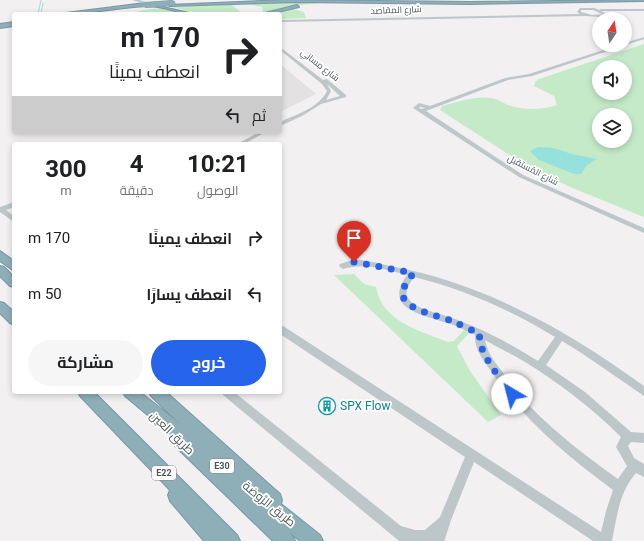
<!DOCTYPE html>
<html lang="ar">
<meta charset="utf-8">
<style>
body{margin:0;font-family:Roboto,Cairo,sans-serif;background:#f6f6f6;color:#202124;direction:rtl;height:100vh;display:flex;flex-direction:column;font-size:15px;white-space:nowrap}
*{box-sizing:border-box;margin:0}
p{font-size:13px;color:#757577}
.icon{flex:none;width:22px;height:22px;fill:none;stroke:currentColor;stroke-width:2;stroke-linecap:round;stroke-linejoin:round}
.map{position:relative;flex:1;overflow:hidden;direction:ltr}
.side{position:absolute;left:12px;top:142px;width:270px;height:252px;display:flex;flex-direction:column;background:#fff;border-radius:4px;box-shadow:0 2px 6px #0003;direction:rtl}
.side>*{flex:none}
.hud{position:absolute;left:12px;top:12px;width:270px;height:122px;border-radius:4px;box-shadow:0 2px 6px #0003;direction:rtl;background:#fff;color:#202124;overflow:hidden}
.needle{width:26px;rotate:13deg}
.tools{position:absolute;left:592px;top:12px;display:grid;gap:8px}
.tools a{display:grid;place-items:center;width:40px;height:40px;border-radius:50%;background:#fff;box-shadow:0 2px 6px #0003;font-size:20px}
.pin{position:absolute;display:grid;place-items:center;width:34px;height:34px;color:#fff;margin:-41px -17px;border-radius:50% 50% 50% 0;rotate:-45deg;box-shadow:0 0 4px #0007}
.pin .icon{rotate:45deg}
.me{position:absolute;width:44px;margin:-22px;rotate:323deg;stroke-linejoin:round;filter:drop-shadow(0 0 3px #0008)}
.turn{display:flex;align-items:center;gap:14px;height:84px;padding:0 16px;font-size:18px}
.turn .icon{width:52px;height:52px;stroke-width:2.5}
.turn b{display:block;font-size:28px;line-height:34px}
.then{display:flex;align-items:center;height:38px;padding:0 16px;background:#0003;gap:8px;font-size:15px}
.eta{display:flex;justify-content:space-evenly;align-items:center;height:68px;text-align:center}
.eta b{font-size:24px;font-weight:700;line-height:28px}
.primary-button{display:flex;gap:8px;margin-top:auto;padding:8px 16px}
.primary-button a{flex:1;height:46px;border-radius:24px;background:#2563eb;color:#fff;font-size:16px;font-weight:700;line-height:46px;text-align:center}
.primary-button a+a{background:#f6f6f6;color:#202124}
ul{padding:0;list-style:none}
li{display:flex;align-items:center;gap:12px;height:56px;padding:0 16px}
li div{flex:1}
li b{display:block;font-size:15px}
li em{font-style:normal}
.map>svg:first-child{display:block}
.education{fill:#e3e1e2}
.green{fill:#c4eac8;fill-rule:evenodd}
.water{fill:#96e1dc}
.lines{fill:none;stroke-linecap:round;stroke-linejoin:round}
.stream{stroke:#96e1dc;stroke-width:1}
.highway-casing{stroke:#7999a4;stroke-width:2}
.minor{fill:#bdc7ca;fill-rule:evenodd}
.major{fill:#b3c5cb;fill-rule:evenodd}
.highway{fill:#8eaeb8;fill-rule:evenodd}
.highway-bridge-casing{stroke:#7999a4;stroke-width:6;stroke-linecap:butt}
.highway-bridge{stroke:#8eaeb8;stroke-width:5}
.route{stroke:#2563eb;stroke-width:7;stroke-dasharray:0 12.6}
.labels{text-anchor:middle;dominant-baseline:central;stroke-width:3.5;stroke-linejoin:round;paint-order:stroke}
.far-street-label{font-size:9px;fill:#4a575b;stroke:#fff}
.shield{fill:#fff;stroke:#80898c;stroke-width:1}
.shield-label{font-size:9px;font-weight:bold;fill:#4a575b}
.near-culture-label{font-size:12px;fill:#0d838f;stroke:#fff;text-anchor:start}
.near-street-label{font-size:12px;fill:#4a575b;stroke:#fff}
</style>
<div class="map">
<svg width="644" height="541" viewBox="0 0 644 541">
<rect width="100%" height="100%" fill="#f2f0f0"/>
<path class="education" d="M280,64L316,94L280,112Z"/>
<g class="green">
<path d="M326,2L284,7L259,14L263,11L262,7L242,3Z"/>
<path d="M231,4L243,14H203L171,7Z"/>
<path d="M161,8L188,14H132L143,10Z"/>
<path d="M293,9L304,12L306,18L280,19V14H267L283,10Z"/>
<path d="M644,44V217L570,187L528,167L440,110L442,106C458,102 474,96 491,98C498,99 504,104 511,106C526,110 542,110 557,105L554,96L534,86L535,82L539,79ZM599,67H625V93H599ZM599,115H625V141H599Z"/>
<path d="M354,274L364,284L376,287C381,321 420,331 448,342L454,341L465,329L470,332L457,346L470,371L501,415L488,422L334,275Z"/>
</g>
<path class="water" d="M538,147L554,148L572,154L597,159L587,165L581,174H574L539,160L530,151Z"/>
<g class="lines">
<g class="stream">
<path d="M38,14L41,0"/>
<path d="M41,14L43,3"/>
</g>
<g class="highway-casing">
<g id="highway">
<path d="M285,0L470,2L644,0V1L470,4L296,2L170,6L168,5Z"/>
<path d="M145,3L194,14C178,14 162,5 146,6C117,8 87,14 58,14Z"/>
<path d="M297,5L299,7L269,14H261Z"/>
<path d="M14,22V26L0,28V24Z"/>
<path d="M0,251L14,261V271L0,261Z"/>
<path d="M0,266L4,267L14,277V287L10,286L0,276Z"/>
<path d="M0,302L4,303L14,312V325L10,323L0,313Z"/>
<path d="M78,392H94L237,535L240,541H204L170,501L168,495L170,490L80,396Z"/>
<path d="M123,392H140L180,424L151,396L149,392H166L280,494L282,500L281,504L320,535L323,541H300L288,531L292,535L295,541H273L175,446L172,441L174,437L125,396Z"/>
</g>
</g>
<g class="minor">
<path d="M580,8H594L599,10L601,9H644V11H601L607,14L599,17L586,16L280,22V20L580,14L577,12ZM581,10H593L602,14L592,15L581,12Z"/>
<path d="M644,37V39L532,76L508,80L426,111L523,175L644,228V233L519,177L413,108L419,103L430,106L505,78L529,74L619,45H625V43ZM420,107L426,108L421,109L419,108Z"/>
<path d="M280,47L323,80L327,79L346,95V97L321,104L302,116L280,126V122C295,115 319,108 327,91L322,84L280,50ZM327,84L340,96L326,100L331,91Z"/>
<path d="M259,132H266L244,144H237Z"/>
<path d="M14,202V207L6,210L14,216V222L0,212V207Z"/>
<path d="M361,260C377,262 393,267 409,270C494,289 574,335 644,386V396L583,354L562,341L546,365L585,392L631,432L644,433V443L631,442L628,446L634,458L644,464V477L636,473C619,492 617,517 612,541H593L474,462L451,520L445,539L444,541H399L223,395L222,392H234L401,526L415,530H425L440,517L465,457L280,334V325L283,326L601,532L606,511L613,490C566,455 523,420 491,371C484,361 474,349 475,335C465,330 455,325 444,322C420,314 383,308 407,275C386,270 365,262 343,269L339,266L340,264L349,261ZM414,277C464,289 512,311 555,337L538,361C506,341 472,323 436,313C427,310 411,306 407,296C405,289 411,282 414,277ZM485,340C498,348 512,354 525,362C559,383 592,408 621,437L616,447L627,466L618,479C574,447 531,415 501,370C494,361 487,352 485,340Z"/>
</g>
<path class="major" d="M132,0H139L153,4L151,5Z"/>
<use href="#highway" class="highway"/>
<g class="highway-bridge-casing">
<path id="highway-bridge" d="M145,5L173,3"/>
</g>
<use href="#highway-bridge" class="highway-bridge"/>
</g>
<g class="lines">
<path class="route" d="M354,262L413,273C409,281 401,287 403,296C406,310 440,316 452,321C461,325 471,330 480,334C476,350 502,381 512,394"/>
</g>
<defs>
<g id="building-ring" transform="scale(0.9)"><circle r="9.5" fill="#fff" stroke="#0f9aa8" stroke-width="1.5"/><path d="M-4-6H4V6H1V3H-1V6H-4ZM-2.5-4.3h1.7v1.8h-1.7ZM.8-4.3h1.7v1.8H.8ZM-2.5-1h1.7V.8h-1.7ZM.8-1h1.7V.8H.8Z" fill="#0f9aa8"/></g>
</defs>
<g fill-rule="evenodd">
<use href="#building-ring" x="327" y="406"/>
</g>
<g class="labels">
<g class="far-street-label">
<text transform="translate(396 10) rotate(-2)">شارع المقاصد</text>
<text transform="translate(320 65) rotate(38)">شارع مِسانِي</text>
<text transform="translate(533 170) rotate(27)">شارع المُستقبل</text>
</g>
<g class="shield">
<rect x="210" y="459" width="24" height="14" rx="3"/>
<rect x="152" y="466" width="24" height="14" rx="3"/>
</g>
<g class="shield-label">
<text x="222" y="466">E30</text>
<text x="164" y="473">E22</text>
</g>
<g class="near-culture-label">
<text x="340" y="406">SPX Flow</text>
</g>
<g class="near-street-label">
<text transform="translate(172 433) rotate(44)">طريق العين</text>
<text transform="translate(269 504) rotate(39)">طريق الرَّوضة</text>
</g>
</g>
</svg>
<div class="tools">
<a><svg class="needle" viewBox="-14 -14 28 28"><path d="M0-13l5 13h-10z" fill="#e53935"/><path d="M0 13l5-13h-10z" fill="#757577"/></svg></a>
<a><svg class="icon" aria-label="sound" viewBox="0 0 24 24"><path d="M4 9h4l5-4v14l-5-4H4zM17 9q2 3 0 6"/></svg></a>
<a><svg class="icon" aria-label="layers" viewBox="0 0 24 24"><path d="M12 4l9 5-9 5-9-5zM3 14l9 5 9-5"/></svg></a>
</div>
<div class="pin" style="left:354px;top:262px;background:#d93025"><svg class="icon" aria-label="arrive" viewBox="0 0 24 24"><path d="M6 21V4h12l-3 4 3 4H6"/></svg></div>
<svg class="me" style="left:512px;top:394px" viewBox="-20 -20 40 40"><circle r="19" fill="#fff"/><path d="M0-13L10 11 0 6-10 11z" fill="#2563eb"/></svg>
<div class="hud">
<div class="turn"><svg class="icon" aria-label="right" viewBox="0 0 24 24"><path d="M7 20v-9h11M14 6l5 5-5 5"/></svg><div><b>170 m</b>انعطف يمينًا</div></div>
<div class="then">ثم<svg class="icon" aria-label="left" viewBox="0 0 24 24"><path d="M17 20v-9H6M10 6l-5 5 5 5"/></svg></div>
</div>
<section class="side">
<div class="eta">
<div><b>10:21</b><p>الوصول</p></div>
<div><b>4</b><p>دقيقة</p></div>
<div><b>300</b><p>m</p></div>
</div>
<ul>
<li><svg class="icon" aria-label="right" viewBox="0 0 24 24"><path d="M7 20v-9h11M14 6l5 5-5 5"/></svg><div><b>انعطف يمينًا</b></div><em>170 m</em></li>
<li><svg class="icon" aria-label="left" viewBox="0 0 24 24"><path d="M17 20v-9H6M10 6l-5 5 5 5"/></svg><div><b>انعطف يسارًا</b></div><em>50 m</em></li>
</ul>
<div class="primary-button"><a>خروج</a><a>مشاركة</a></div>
</section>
</div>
